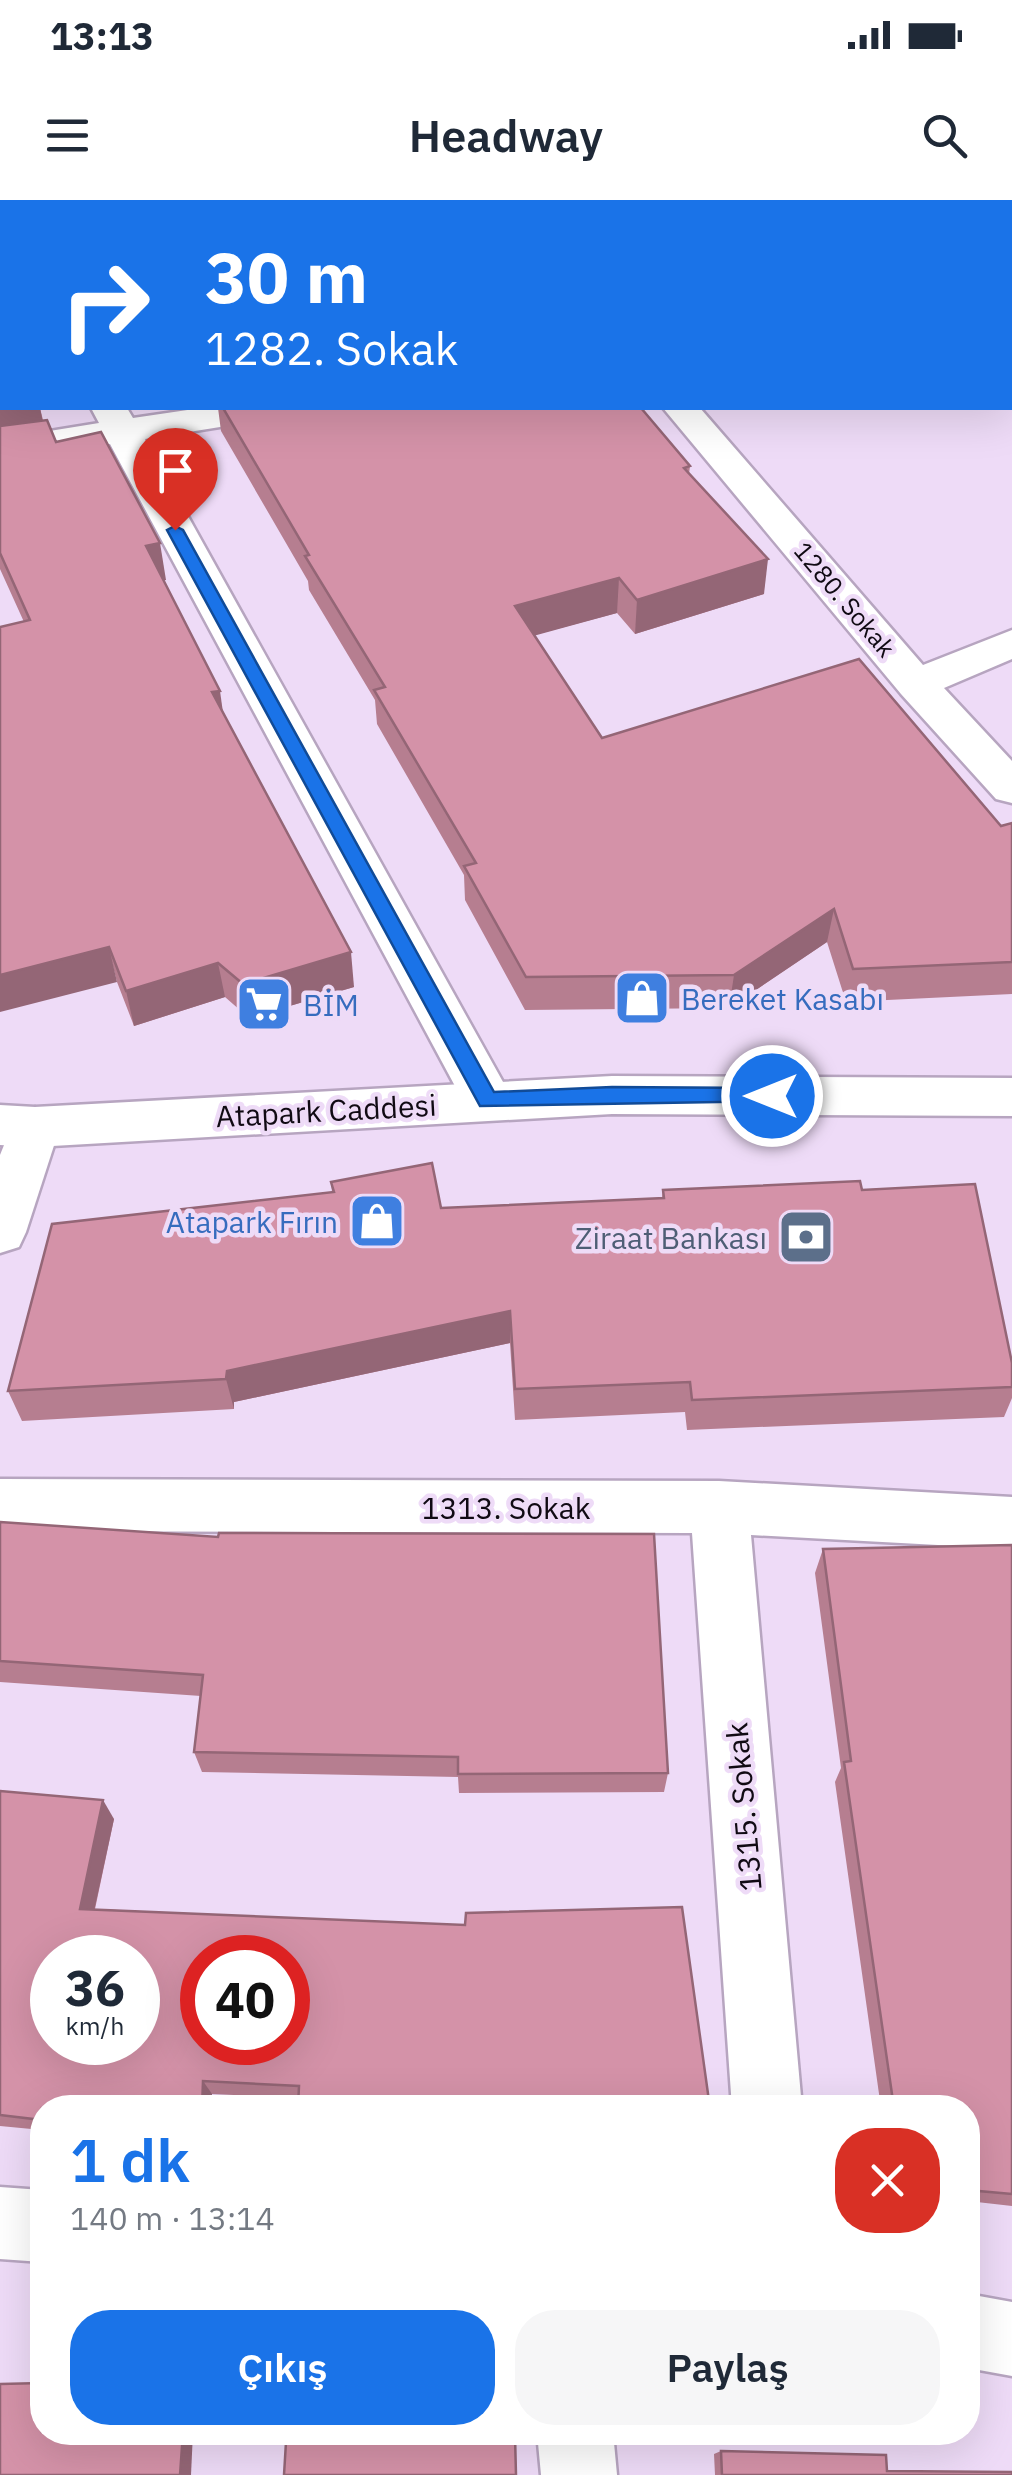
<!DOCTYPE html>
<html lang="tr">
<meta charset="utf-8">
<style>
body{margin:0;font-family:"IBM Plex Sans",sans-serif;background:#f6f6f7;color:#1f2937;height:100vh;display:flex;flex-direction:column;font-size:38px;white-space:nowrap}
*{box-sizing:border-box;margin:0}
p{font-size:32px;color:#747a83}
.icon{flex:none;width:55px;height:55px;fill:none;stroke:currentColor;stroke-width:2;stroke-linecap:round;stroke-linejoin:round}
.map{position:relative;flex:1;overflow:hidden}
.side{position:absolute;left:30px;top:1895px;width:950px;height:350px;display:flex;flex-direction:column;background:#fff;border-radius:40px;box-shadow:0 10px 40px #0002}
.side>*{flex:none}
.banner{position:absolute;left:0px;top:0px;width:1012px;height:210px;box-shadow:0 10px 40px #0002;background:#1a73e8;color:#fff;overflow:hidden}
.speed{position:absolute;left:30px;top:1735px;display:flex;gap:20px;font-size:50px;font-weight:700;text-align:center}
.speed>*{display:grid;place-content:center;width:130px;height:130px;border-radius:50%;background:#fff;box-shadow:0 10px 40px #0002;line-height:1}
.speed small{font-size:25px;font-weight:400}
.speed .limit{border:15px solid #d22;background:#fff;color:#111}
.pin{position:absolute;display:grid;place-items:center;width:85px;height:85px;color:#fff;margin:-102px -42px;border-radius:50% 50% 50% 0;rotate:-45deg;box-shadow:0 0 10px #0007}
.pin .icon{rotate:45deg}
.me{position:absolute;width:110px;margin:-55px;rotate:270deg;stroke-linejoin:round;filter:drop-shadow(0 0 8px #0008)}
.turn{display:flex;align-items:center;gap:35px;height:210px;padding:0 40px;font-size:45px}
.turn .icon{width:130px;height:130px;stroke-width:2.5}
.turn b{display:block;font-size:70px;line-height:85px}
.round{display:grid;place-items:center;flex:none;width:105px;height:105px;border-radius:40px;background:#f6f6f7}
.overview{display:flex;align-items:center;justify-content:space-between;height:170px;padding:0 40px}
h1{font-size:60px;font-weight:600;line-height:75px;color:#1a73e8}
.cta{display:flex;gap:20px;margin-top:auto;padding:20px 40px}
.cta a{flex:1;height:115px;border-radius:40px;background:#1a73e8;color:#fff;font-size:40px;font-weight:600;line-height:115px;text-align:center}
.cta a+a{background:#f6f6f7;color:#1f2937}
.status{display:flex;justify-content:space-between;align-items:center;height:70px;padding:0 50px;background:#fff;direction:ltr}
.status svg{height:28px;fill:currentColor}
header{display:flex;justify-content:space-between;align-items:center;height:130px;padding:0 40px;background:#fff;font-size:45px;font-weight:600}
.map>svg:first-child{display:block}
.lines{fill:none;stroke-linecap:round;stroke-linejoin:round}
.minor-casing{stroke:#b7a5c0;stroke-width:5}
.tertiary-casing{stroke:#b7a5c0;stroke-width:5}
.minor{fill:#fff;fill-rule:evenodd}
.tertiary{fill:#fff;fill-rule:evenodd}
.wall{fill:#b67e90}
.shaded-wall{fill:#946676}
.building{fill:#d492a8;stroke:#946676;stroke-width:2.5;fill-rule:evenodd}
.route{fill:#1a73e8;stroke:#114b97;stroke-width:2.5}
.labels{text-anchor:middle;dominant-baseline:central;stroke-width:9;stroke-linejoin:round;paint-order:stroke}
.far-street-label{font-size:25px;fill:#100a13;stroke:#eedbf7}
.shop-label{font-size:30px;fill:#366cbe;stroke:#eedbf7;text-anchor:start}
.street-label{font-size:30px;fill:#100a13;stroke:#eedbf7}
.service-label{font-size:30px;fill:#4e5e75;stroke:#eedbf7;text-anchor:end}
</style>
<div class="status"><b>13:13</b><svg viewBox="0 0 49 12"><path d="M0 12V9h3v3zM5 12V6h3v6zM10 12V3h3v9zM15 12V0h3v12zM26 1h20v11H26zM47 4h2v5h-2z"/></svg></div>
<header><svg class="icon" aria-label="menu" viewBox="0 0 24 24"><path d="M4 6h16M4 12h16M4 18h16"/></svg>Headway<svg class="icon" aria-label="search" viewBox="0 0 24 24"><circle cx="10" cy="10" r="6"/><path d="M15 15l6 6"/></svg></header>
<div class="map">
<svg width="1012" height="2275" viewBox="0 0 1012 2275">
<rect width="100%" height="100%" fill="#eedbf7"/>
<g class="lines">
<g class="minor-casing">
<g id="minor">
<path d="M0,0H28L30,2H2V9Z"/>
<path d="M524,0H558L560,2H526Z"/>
<path d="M891,0H927L929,2H893Z"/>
<path d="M1010,8H1012L1010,29Z"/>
<path d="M91,208H127L133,218L201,208H289L283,216L270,219L145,239L513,900L506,914L488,919L470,914L110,244L0,261V239L99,223Z"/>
<path d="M663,208H700L923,465L1012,430V459L944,488L1012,561V603L996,599L901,494Z"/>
<path d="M35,907L53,913L60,927L26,1032L19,1047L0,1053V955L17,913Z"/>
<path d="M0,1279L719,1281L1012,1297V1349L751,1335L802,1908H732L692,1333L0,1331Z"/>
<path d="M0,1987L42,1990V2062L0,2059Z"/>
<path d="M968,2094L1012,2102V2176L968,2168Z"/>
<path d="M537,2232H613L617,2275H541Z"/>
</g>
</g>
<g class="tertiary-casing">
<path id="tertiary" d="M612,876L1012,878V916L612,914L35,947L0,945V905L35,907Z"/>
</g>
<use href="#minor" class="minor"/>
<use href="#tertiary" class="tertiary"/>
</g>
<g class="wall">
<rect x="612" y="0" width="222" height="2"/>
<path d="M1012,85V177L1010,175V86Z"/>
<path d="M0,99L2,208H40L43,220L56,242L166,380H163L223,512L354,787L249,818L225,797L134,826L117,782L24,422L0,369Z"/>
<path d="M218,208H641L690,266L689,274L764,394L635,434L617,413L534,435L602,538L1001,626L1012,623V794L846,802L827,742L729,808L525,810L465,700L464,675L377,524L375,500L309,390L308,381L221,231Z"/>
<path d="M331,982L441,1008L662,998L663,990H862L1012,1163V1198L1004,1217L687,1230L685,1212L515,1220L510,1143L234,1202V1209L22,1221L8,1191L332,992Z"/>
<path d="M0,1322L668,1573L664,1592L459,1593L458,1577L202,1572L194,1552L201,1496L0,1482Z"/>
<path d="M1012,1345V2006L968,2001V1908H881L835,1582L841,1568L815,1373L823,1349Z"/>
<path d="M0,1591L114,1619L95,1709L465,1725L682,1707L298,1898L212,1894L211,1908H42V1930L0,1926Z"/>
<path d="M721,2251L887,2271L1012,2275H715L714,2254Z"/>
</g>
<g class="shaded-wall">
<path d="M0,198H2V208H40L44,228L0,236Z"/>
<path d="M160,343L166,380L153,383L146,346Z"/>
<path d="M768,359L764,394L635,434L637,400Z"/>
<path d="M619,378L617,413L515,441V406Z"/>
<path d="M220,491L225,527L212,492Z"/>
<path d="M834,709L827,742L729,808L734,775Z"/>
<path d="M109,747L117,782L0,812V775Z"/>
<path d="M351,752L354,787L249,818L243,784Z"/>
<path d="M218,763L225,797L134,826L126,791Z"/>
<path d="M510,1111V1143L234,1202V1209L226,1179L227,1171Z"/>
<path d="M103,1600L114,1619L91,1725L80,1709Z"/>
<path d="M203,1881L212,1894L211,1908H202Z"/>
<path d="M183,2232H193L191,2275H180Z"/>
</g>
<g class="building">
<path d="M88,0H251L252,2H88Z"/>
<path d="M676,0H824L819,2H681Z"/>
<path d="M1012,85V139L1010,138V86Z"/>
<path d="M0,99L2,105V198H0Z"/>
<path d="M223,208H641L690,266L684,268L768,359L637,400L619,378L515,406L602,538L859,459L1001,626L1012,623V762L853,769L834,709L734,775L526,777L464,666L476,663L374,490L385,487L305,356L309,355Z"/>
<path d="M47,220L56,242L101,232L160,343L146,346L220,491L212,492L351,752L243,784L218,763L126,791L109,747L0,775V427L30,420L0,353V226Z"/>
<path d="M432,963L441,1008L664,998L663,990L860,981L862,990L975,984L1012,1163V1187L692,1200L690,1182L515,1189L510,1111L227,1171L226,1179L8,1191L52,1024L334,992L331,982Z"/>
<path d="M0,1322L218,1337L219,1333L654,1334L668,1573L458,1574V1557L194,1552L203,1475L0,1461Z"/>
<path d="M1012,1345V1994L968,1990V1908H894L844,1562L851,1561L823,1349Z"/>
<path d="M0,1591L103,1600L80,1709L465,1725L466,1713L682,1707L710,1908H298L299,1886L203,1881L202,1908H42V1920L0,1915ZM52,1758H138V1842H52ZM202,1758H288V1842H202Z"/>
<path d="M42,2183V2232H183L180,2275H0V2184Z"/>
<path d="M515,2235L516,2275H284L286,2242Z"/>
<path d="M721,2251L886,2255L887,2271L1012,2272V2275H722Z"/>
</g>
<path class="route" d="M175,326L183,330L494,892L612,887L772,888L779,890L782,896L779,901L480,906L167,330Z"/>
<defs>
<g id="shop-square" transform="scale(2.875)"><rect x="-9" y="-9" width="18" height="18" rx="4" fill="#3f7fe0" stroke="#eedbf7"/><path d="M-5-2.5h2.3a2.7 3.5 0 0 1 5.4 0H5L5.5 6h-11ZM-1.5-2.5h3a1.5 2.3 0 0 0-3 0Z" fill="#fff"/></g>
<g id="supermarket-square" transform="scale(2.875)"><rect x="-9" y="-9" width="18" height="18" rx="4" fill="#3f7fe0" stroke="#eedbf7"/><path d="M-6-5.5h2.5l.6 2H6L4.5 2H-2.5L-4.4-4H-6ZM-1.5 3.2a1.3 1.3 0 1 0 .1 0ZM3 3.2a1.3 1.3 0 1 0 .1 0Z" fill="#fff"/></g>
<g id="bank-square" transform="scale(2.875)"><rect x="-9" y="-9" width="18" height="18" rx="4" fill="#5c6f8a" stroke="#eedbf7"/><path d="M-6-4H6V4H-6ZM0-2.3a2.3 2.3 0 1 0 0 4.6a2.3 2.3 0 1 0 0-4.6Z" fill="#fff"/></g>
</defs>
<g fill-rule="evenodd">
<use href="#shop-square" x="642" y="798"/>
<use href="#supermarket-square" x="264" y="804"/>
<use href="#shop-square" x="377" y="1021"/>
<use href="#bank-square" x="806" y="1037"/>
</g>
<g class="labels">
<g class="far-street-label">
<text transform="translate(845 399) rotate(50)">1280. Sokak</text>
</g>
<g class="shop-label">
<text x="681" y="798">Bereket Kasabı</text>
<text x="303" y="804">BİM</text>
<text x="338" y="1021" text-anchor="end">Atapark Fırın</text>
</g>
<g class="street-label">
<text transform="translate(326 910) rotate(-3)">Atapark Caddesi</text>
<text x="506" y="1307">1313. Sokak</text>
<text transform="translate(743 1607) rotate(-95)">1315. Sokak</text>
</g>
<g class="service-label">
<text x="767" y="1037">Ziraat Bankası</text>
</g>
</g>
</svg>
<div class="speed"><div>36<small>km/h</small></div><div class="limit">40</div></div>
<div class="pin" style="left:175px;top:330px;background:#d93025"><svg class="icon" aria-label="arrive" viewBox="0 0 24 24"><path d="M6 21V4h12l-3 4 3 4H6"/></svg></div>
<svg class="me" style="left:772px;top:896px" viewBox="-20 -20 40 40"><circle r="17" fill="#1a73e8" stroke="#fff" stroke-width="3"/><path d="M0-11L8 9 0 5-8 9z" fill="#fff"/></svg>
<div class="banner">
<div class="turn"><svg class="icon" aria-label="right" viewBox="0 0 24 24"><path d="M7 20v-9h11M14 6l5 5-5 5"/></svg><div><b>30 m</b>1282. Sokak</div></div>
</div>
<section class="side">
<div class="overview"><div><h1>1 dk</h1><p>140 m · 13:14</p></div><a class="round" style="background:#d93025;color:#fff"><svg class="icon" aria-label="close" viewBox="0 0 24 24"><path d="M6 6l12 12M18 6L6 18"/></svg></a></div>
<div class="cta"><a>Çıkış</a><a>Paylaş</a></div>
</section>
</div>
